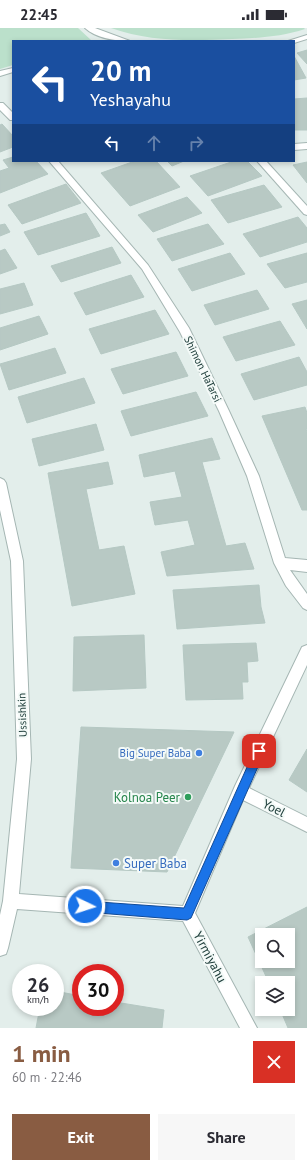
<!DOCTYPE html>
<meta charset="utf-8">
<style>
body{margin:0;font-family:"PT Sans",sans-serif;background:#f7f7f7;color:#2b2b33;height:100vh;display:flex;flex-direction:column;font-size:15px;white-space:nowrap}
*{box-sizing:border-box;margin:0}
p{font-size:13px;color:#7c7c81}
.icon{flex:none;width:22px;height:22px;fill:none;stroke:currentColor;stroke-width:2;stroke-linecap:round;stroke-linejoin:round}
.map{position:relative;height:1000px;overflow:hidden}
.drawer{display:flex;flex-direction:column;background:#fff;flex:1}
.drawer>*{flex:none}
.hud{position:absolute;left:12px;top:12px;width:283px;height:122px;border-radius:0px;box-shadow:0 2px 6px #0003;background:#1a4fa0;color:#fff;overflow:hidden}
.buttons{position:absolute;left:255px;top:900px;display:grid;gap:8px}
.buttons a{display:grid;place-items:center;width:40px;height:40px;border-radius:0px;background:#fff;box-shadow:0 2px 6px #0003;font-size:20px}
.speed{position:absolute;left:12px;top:936px;display:flex;gap:8px;font-size:20px;font-weight:700;text-align:center}
.speed>*{display:grid;place-content:center;width:52px;height:52px;border-radius:50%;background:#fff;box-shadow:0 2px 6px #0003;line-height:1}
.speed small{font-size:10px;font-weight:400}
.speed .limit{border:6px solid #d22;background:#fff;color:#111}
.pin{position:absolute;display:grid;place-items:center;width:34px;height:34px;color:#fff;margin:-17px;border-radius:8px;box-shadow:0 2px 6px #0006}
.me{position:absolute;width:44px;margin:-22px;rotate:94deg;stroke-linejoin:round;filter:drop-shadow(0 0 3px #0008)}
.turn{display:flex;align-items:center;gap:14px;height:84px;padding:0 12px;font-size:18px}
.turn .icon{width:52px;height:52px;stroke-width:2.5}
.turn b{display:block;font-size:28px;line-height:34px}
.lanes{display:flex;align-items:center;height:38px;padding:0 12px;background:#0003;justify-content:center;gap:20px;direction:ltr}
.lanes .off{opacity:.35}
.round{display:grid;place-items:center;flex:none;width:42px;height:42px;border-radius:0px;background:#f7f7f7}
.overview{display:flex;align-items:center;justify-content:space-between;height:68px;padding:0 12px}
h1{font-size:24px;font-weight:700;line-height:30px;color:#895c42}
.primary-button{display:flex;gap:8px;margin-top:auto;padding:8px 12px}
.primary-button a{flex:1;height:46px;border-radius:0px;background:#895c42;color:#fff;font-size:16px;font-weight:700;line-height:46px;text-align:center}
.primary-button a+a{background:#f7f7f7;color:#2b2b33}
.status{display:flex;justify-content:space-between;align-items:center;height:28px;padding:0 20px;background:#fff;direction:ltr}
.status svg{height:11px;fill:currentColor}
.map>svg:first-child{display:block}
.green{fill:#bbe0cb}
.building{fill:#b8c9c4;stroke:#b5c8c3;fill-rule:evenodd}
.lines{fill:none;stroke-linecap:round;stroke-linejoin:round}
.minor-casing{stroke:#a5b6b3;stroke-width:2}
.minor{fill:#fff;fill-rule:evenodd}
.route{fill:#1a73e8;stroke:#114b97}
.shop-dot{fill:#3f7fe0;stroke:#f4faf8;stroke-width:1.5}
.leisure-dot{fill:#2e9e5b;stroke:#f4faf8;stroke-width:1.5}
.labels{text-anchor:middle;dominant-baseline:central;stroke-width:4;stroke-linejoin:round;paint-order:stroke}
.street-label{font-size:11px;fill:#21403d;stroke:#f4faf8}
.shop-label{font-size:11px;fill:#366cbe;stroke:#f4faf8;text-anchor:end}
.near-leisure-label{font-size:13px;fill:#27864d;stroke:#f4faf8;text-anchor:end}
.near-street-label{font-size:13px;fill:#21403d;stroke:#f4faf8}
.near-shop-label{font-size:13px;fill:#366cbe;stroke:#f4faf8;text-anchor:start}
</style>
<div class="status"><b>22:45</b><svg viewBox="0 0 49 12"><path d="M0 12V9h3v3zM5 12V6h3v6zM10 12V3h3v9zM15 12V0h3v12zM26 1h20v11H26zM47 4h2v5h-2z"/></svg></div>
<div class="map">
<svg width="307" height="1000" viewBox="0 0 307 1000">
<rect width="100%" height="100%" fill="#e3eeeb"/>
<g class="green">
<path d="M0,0H78L91,12L13,13V37L0,41Z"/>
<path d="M111,0H304L305,1C281,9 257,10 232,11C191,13 150,14 111,0Z"/>
</g>
<g class="building">
<path d="M307,22V36L297,25Z"/>
<path d="M294,28L306,50L294,52Z"/>
<path d="M307,70V102H294V71Z"/>
<path d="M2,96L13,108V119L0,124V97Z"/>
<path d="M13,129V133H36L48,146L0,165V143L9,140L3,132Z"/>
<path d="M135,133H156L180,159L130,178L101,145Z"/>
<path d="M167,133H184L172,138Z"/>
<path d="M234,133H247L262,148L208,168L190,148Z"/>
<path d="M307,134V155L293,137Z"/>
<path d="M66,156L81,175L22,196L8,177Z"/>
<path d="M264,157L282,179L228,195L211,172Z"/>
<path d="M187,169L202,185L153,204L138,187Z"/>
<path d="M86,185L100,208L38,227L24,204Z"/>
<path d="M298,189L307,200V214L260,229L243,206Z"/>
<path d="M5,196L10,204L0,208V197Z"/>
<path d="M208,196L224,216L172,233L157,211Z"/>
<path d="M112,219L121,235L61,254L51,238Z"/>
<path d="M5,221L17,240L0,246V223Z"/>
<path d="M230,225L245,246L192,263L178,241Z"/>
<path d="M307,225V254L285,260L267,236Z"/>
<path d="M131,247L144,269L86,287L74,265Z"/>
<path d="M24,255L33,277L0,286V261Z"/>
<path d="M257,262L269,281L215,297L204,277Z"/>
<path d="M307,272V301L292,276Z"/>
<path d="M155,282L169,306L101,326L89,301Z"/>
<path d="M39,288L48,306L0,322V300Z"/>
<path d="M280,293L295,317L236,333L223,309Z"/>
<path d="M55,320L66,345L9,362L0,336Z"/>
<path d="M176,324L188,348L123,366L111,341Z"/>
<path d="M299,329L307,344V357L254,372L241,346Z"/>
<path d="M84,350L95,375L27,395L18,369Z"/>
<path d="M196,364L208,388L131,408L121,383Z"/>
<path d="M305,379L307,385V401H306L307,404V482H302L262,388Z"/>
<path d="M96,396L104,422L39,438L32,411Z"/>
<path d="M212,410L220,431L202,434L226,518L245,515L254,541L167,548L161,524L195,517L188,492L155,497L150,474L182,469L175,443L144,449L139,427Z"/>
<path d="M108,434L113,456L86,461L99,522L124,518L135,566L72,578L48,445Z"/>
<path d="M259,557L261,579L265,595L177,601L173,562Z"/>
<path d="M144,607L146,660L73,663L74,609Z"/>
<path d="M256,615L258,633L247,634L248,654H242L243,671L186,672L183,617Z"/>
<path d="M81,699L234,704L167,844L71,840Z"/>
<path d="M307,721V764L289,752Z"/>
<path d="M307,879V1000H288L280,981H288V955H269L248,909ZM262,907H288V933H262Z"/>
<path d="M55,963L81,968V979H115V974L164,982L162,1000H36L40,979H55Z"/>
</g>
<g class="lines">
<g class="minor-casing">
<g id="minor">
<path d="M85,0H95L130,13C115,13 96,10 85,0Z"/>
<path d="M307,7V11L294,15V13H288Z"/>
<path d="M13,40V44L0,48V43Z"/>
<path d="M0,75H3L13,85V92H10L0,82Z"/>
<path d="M307,115V121L294,122V116Z"/>
<path d="M49,133H58L148,237L189,300L229,383L259,448L285,530L307,532V544L290,542L307,566V582L303,580L286,558L274,535L247,448L219,383L180,304L142,241Z"/>
<path d="M257,133H266L307,178V187L304,186Z"/>
<path d="M0,450L4,452L6,455L23,533L31,731L19,866L183,878L235,758L302,619L307,617V637L249,760L307,789V804L243,772L195,885L257,1000H240L183,893L17,881L8,920L6,926L0,928V887L3,873L17,731L11,533L0,482Z"/>
</g>
</g>
<use href="#minor" class="minor"/>
</g>
<path class="route" d="M259,718L263,719L265,723L191,890L187,892L85,884L80,883L79,878L80,874L85,873L184,880L256,719Z"/>
<g class="shop-dot">
<circle cx="199" cy="725" r="4"/>
<circle cx="116" cy="835" r="4"/>
</g>
<circle class="leisure-dot" cx="188" cy="769" r="4"/>
<g class="labels">
<g class="street-label">
<text transform="translate(203 341) rotate(64)">Shimon HaTarsi</text>
<text transform="translate(22 687) rotate(-92)">Ussishkin</text>
</g>
<g class="shop-label">
<text x="191" y="725">Big Super Baba</text>
</g>
<g class="near-leisure-label">
<text x="180" y="769">Kolnoa Peer</text>
</g>
<g class="near-street-label">
<text transform="translate(274 780) rotate(27)">Yoel</text>
<text transform="translate(210 929) rotate(62)">Yirmiyahu</text>
</g>
<g class="near-shop-label">
<text x="124" y="835">Super Baba</text>
</g>
</g>
</svg>
<div class="buttons">
<a><svg class="icon" aria-label="search" viewBox="0 0 24 24"><circle cx="10" cy="10" r="6"/><path d="M15 15l6 6"/></svg></a>
<a><svg class="icon" aria-label="layers" viewBox="0 0 24 24"><path d="M12 4l9 5-9 5-9-5zM3 14l9 5 9-5"/></svg></a>
</div>
<div class="speed"><div>26<small>km/h</small></div><div class="limit">30</div></div>
<div class="pin" style="left:259px;top:723px;background:#d93025"><svg class="icon" aria-label="arrive" viewBox="0 0 24 24"><path d="M6 21V4h12l-3 4 3 4H6"/></svg></div>
<svg class="me" style="left:85px;top:878px" viewBox="-20 -20 40 40"><circle r="17" fill="#1a73e8" stroke="#fff" stroke-width="3"/><path d="M0-11L8 9 0 5-8 9z" fill="#fff"/></svg>
<div class="hud">
<div class="turn"><svg class="icon" aria-label="left" viewBox="0 0 24 24"><path d="M17 20v-9H6M10 6l-5 5 5 5"/></svg><div><b>20 m</b>Yeshayahu</div></div>
<div class="lanes"><svg class="icon" aria-label="left" viewBox="0 0 24 24"><path d="M17 20v-9H6M10 6l-5 5 5 5"/></svg><svg class="icon off" aria-label="ahead" viewBox="0 0 24 24"><path d="M12 20V5M6 11l6-6 6 6"/></svg><svg class="icon off" aria-label="right" viewBox="0 0 24 24"><path d="M7 20v-9h11M14 6l5 5-5 5"/></svg></div>
</div>
</div>
<section class="drawer">
<div class="overview"><div><h1>1 min</h1><p>60 m · 22:46</p></div><a class="round" style="background:#d93025;color:#fff"><svg class="icon" aria-label="close" viewBox="0 0 24 24"><path d="M6 6l12 12M18 6L6 18"/></svg></a></div>
<div class="primary-button"><a>Exit</a><a>Share</a></div>
</section>
